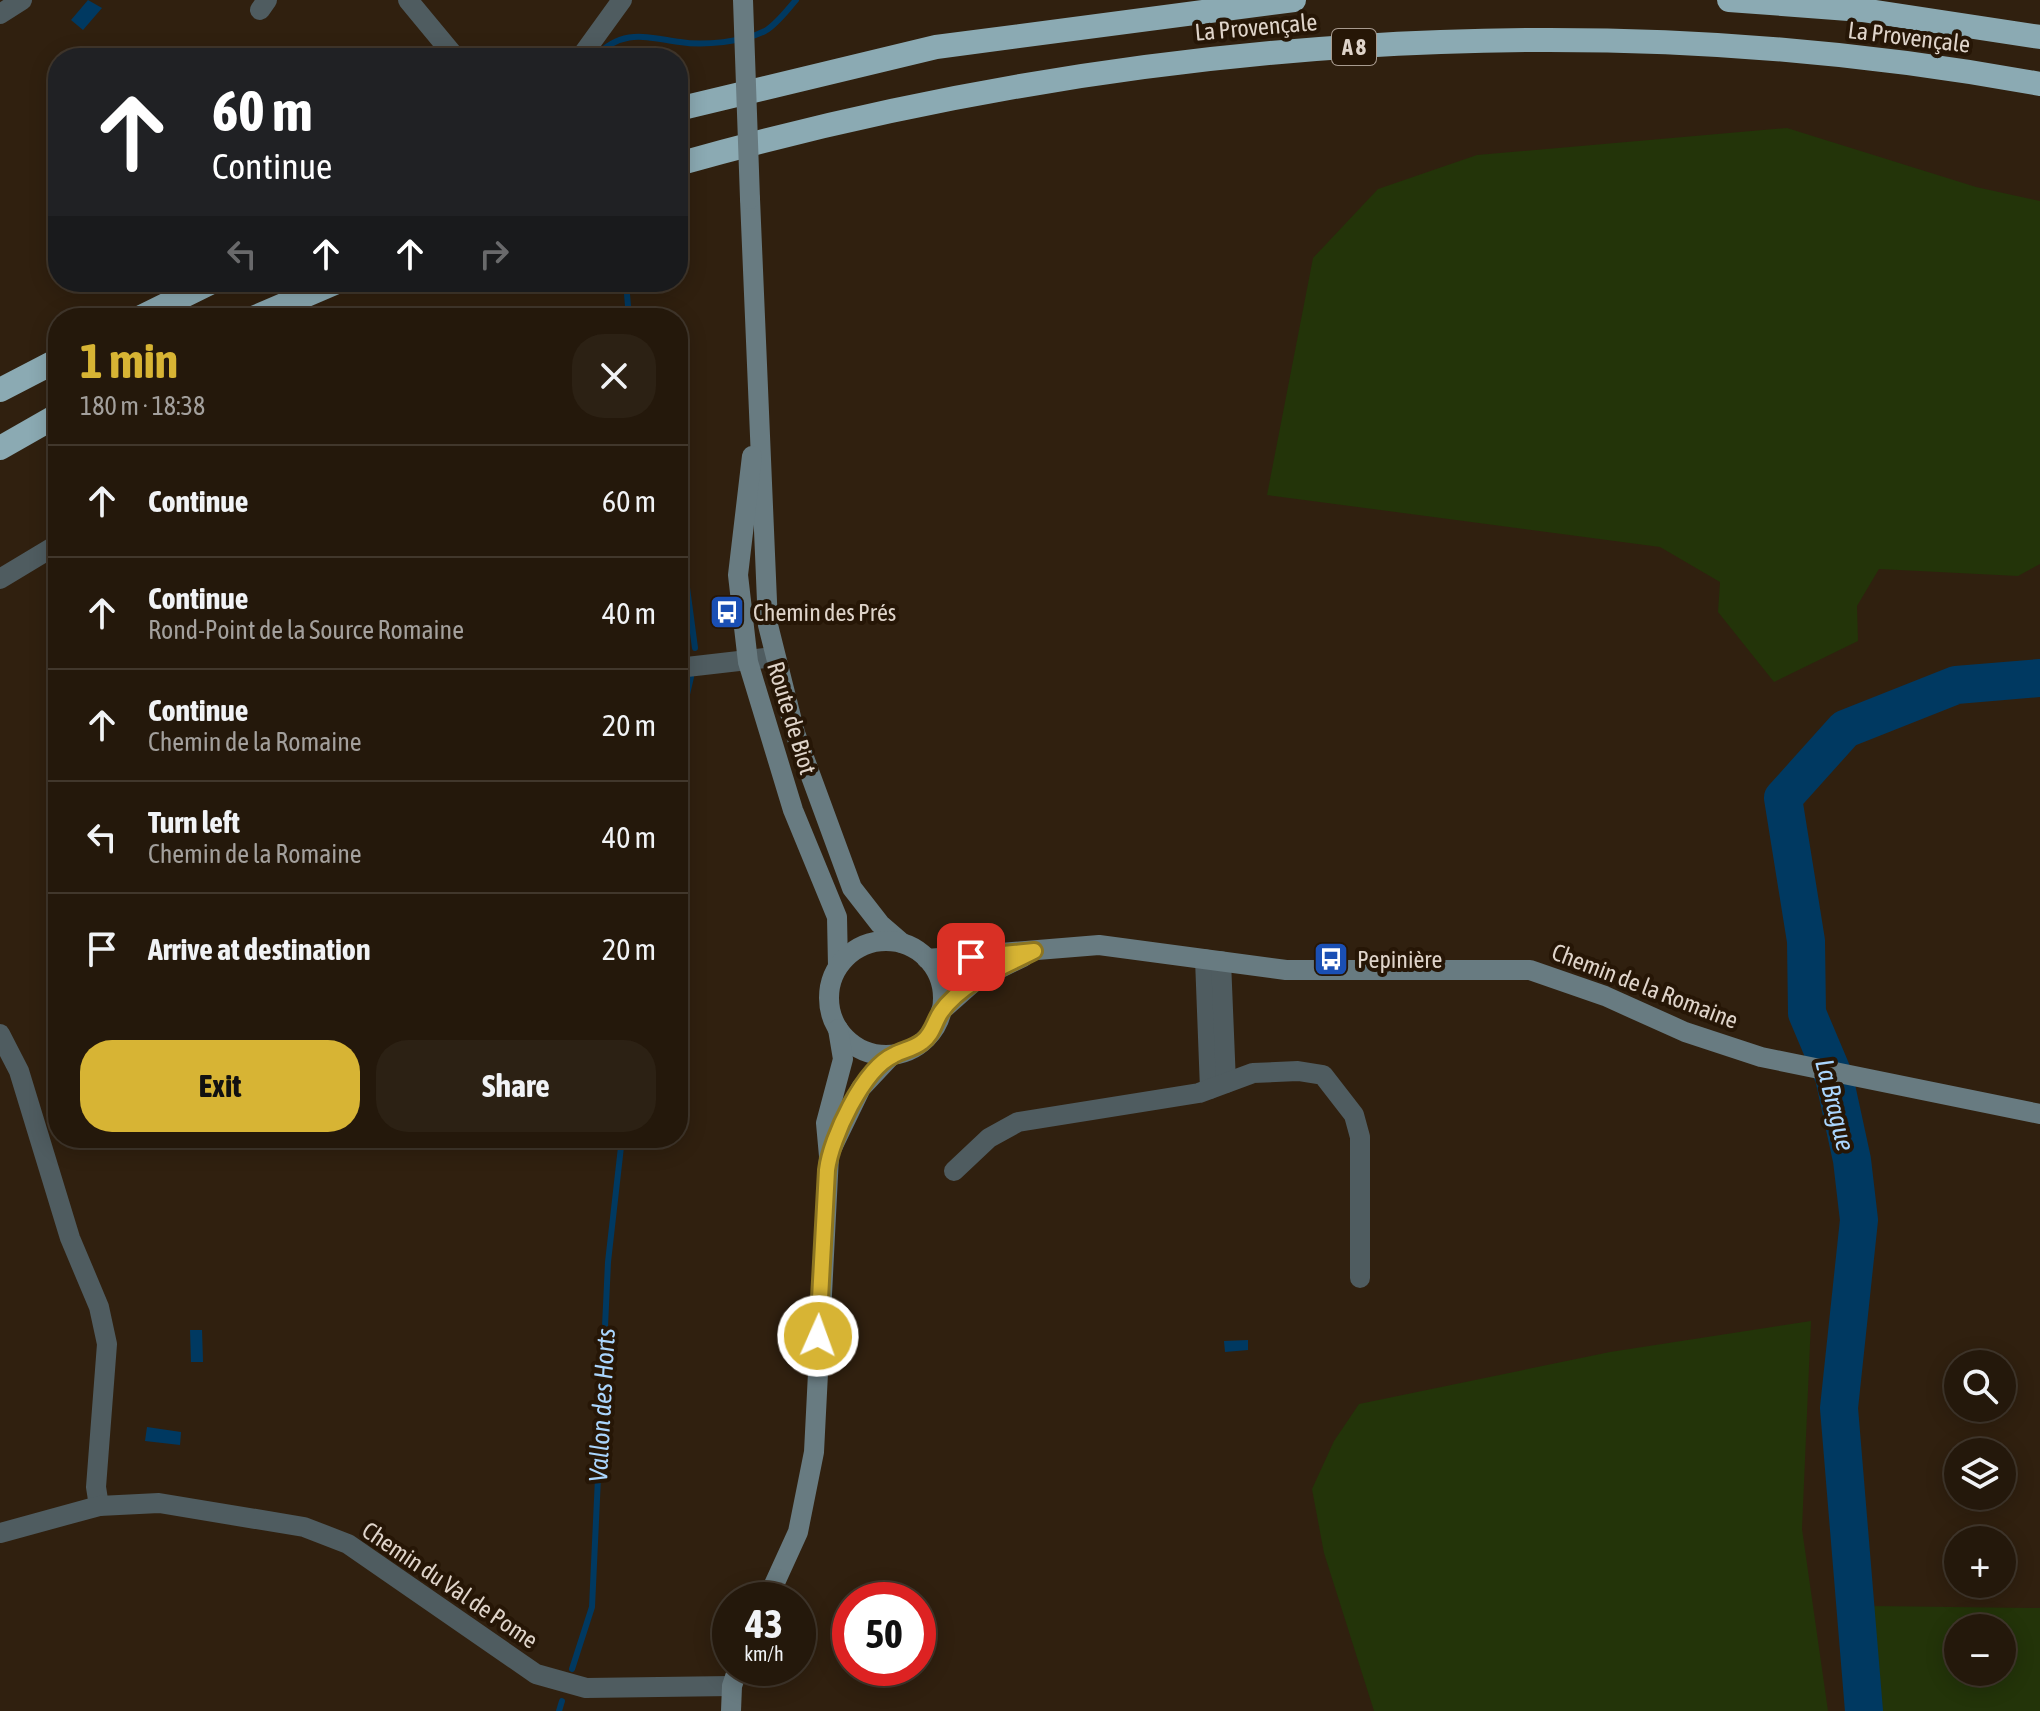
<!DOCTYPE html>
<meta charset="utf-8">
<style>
body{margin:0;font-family:"Asap Condensed",sans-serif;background:#2c2114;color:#f1f3f6;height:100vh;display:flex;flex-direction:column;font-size:30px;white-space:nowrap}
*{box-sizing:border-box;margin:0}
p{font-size:26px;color:#a3a09d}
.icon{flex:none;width:44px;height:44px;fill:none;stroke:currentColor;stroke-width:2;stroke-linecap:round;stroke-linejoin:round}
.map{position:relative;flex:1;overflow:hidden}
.details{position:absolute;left:48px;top:308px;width:640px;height:840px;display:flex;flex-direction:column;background:#24180b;border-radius:32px;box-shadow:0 4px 20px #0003,0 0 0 2px #41372c}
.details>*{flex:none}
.banner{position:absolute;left:48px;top:48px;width:640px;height:244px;border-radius:32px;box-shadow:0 4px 20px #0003,0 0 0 2px #41372c;background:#202124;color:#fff;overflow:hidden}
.fabs{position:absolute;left:1944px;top:1350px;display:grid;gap:16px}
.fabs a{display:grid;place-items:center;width:72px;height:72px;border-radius:50%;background:#24180b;box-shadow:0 4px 20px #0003,0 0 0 2px #41372c;font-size:40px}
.speed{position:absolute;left:712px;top:1582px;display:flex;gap:16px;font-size:40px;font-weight:700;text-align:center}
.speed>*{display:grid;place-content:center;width:104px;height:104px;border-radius:50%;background:#24180b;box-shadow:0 4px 20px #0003,0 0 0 2px #41372c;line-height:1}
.speed small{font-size:20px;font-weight:400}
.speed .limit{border:12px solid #d22;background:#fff;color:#111}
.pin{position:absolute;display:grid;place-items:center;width:68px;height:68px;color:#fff;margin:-34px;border-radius:16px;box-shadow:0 4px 12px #0006}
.me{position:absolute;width:88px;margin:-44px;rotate:2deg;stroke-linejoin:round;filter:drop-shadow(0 0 6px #0008)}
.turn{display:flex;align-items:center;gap:28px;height:168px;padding:0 32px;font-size:36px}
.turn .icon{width:104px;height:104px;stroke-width:2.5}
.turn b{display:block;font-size:56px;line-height:68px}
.lanes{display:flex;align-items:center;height:76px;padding:0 32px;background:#0003;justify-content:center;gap:40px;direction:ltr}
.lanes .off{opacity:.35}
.round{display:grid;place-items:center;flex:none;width:84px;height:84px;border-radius:32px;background:#2c2114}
.headline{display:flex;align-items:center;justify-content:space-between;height:136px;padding:0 32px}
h1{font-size:48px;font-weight:700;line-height:60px;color:#d7b434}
.primary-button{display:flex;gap:16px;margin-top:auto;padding:16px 32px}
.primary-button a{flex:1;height:92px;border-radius:32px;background:#d7b434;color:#111;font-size:32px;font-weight:700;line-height:92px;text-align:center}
.primary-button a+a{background:#2c2114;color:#f1f3f6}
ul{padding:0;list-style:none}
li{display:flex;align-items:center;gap:24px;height:112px;padding:0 32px;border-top:2px solid #41372c}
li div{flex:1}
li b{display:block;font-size:30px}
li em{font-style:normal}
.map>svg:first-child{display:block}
.green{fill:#233409;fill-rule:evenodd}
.water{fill:#003961}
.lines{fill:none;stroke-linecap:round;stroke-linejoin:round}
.stream{stroke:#003961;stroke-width:6}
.river{stroke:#003961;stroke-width:38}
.street{stroke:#4f5c60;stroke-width:20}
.secondary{stroke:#687b81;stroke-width:20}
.highway{stroke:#8baab3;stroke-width:24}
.secondary-bridge{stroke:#687b81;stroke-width:20}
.route-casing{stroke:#8c7522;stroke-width:20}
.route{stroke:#d7b434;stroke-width:14}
.labels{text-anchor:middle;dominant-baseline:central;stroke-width:8;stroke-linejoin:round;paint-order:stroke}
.shield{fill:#261606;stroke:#a89b8f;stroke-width:2}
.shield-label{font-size:22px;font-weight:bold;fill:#dfd4ca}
.street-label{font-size:24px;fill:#dfd4ca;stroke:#261606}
.poi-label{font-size:24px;fill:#dfd4ca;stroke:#261606;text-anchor:start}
.water-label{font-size:26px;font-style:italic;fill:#aad5fd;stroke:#261606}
</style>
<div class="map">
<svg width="2040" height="1711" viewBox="0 0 2040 1711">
<rect width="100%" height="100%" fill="#30200f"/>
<g class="green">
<path d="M1787,128L1976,187L2040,201V564L2018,576L1879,569L1857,606L1858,641L1774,682L1718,612L1720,582L1660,547L1267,495L1313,258L1378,189L1477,155Z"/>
<path d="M1811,1321L1802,1529L1828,1711H1374L1324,1553L1312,1489L1334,1441L1359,1404L1610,1352Z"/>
<path d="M1871,1606L2040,1608V1711H1875ZM1958,1628H2002V1672H1958Z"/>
</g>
<g class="water">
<path d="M88,0L102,8L83,30L71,20Z"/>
<path d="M190,1330H202L203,1362H191Z"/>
<path d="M1248,1340V1350L1225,1352L1224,1341Z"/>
<path d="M147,1427L181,1432L180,1445L145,1441Z"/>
</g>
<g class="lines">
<g class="stream">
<path d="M594,58C622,28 645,37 680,42C703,46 744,42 765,31C777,24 787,10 796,0"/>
<path d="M626,282L629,318"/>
<path d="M678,520L695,648"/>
<path d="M678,733L691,677"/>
<path d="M572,1669L592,1607L608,1262L622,1138"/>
<path d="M559,1711L562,1701"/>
</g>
<path class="river" d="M1864,1711L1839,1408L1859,1220L1852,1160L1834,1077L1807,1013L1806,941L1783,798L1845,729L1956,685L2040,678"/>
<g class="street">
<path d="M408,0L456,58"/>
<path d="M260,10L267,0"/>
<path d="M0,14L22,0"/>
<path d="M580,58L622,0"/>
<path d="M0,579L58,544"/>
<path d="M678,668L774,657"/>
<path d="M1205,959L1210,1089"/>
<path d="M1221,961L1226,1083"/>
<path d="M0,1034L19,1071L70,1238L99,1307L107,1344L96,1487L99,1506"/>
<path d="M954,1171L989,1138L1018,1122L1199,1093L1253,1073L1298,1071L1323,1075L1354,1115L1360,1137V1278"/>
<path d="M0,1533L99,1506L159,1503L304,1527L348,1544L536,1674L586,1688L732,1686"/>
</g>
<g class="secondary">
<path d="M750,199L768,625L795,733L852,888L880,924L902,943"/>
<path d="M752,456L738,575L748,662L793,810L837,917L838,966"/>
<circle cx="886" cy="998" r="57"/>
<path d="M927,959L1099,945L1286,970H1530L1605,996L1685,1032L1761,1057L2040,1114"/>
<path d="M941,1011L976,980L1023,957"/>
<path d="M830,1152L861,1088L892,1055"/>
<path d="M767,1600L798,1532L814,1452L829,1156L826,1123L843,1059L838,1029"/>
<path d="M731,1711L732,1686L738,1668"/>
</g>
<g class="highway">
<path d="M1729,0L1862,10L2040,37"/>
<path d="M678,109L936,47L1294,0"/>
<path d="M678,164C1115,40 1591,1 2040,84"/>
<path d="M139,318L212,282"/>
<path d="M253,318L337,282"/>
<path d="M0,390L58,360"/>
<path d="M0,448L58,415"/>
</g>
<path class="secondary-bridge" d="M743,0L750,199"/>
</g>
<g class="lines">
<g class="route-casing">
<path id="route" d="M818,1336L827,1170C831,1138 863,1069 894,1055C903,1050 913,1049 922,1042C933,1034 934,1022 941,1012C962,982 1003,967 1034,951L971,957"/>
</g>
<use href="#route" class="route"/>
</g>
<defs>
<g id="bus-square" transform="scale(1.8)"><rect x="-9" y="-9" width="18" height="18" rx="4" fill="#1a4fb4" stroke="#261606"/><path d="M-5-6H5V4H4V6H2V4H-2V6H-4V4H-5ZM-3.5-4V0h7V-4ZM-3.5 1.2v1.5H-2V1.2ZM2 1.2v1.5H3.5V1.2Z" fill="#fff"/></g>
</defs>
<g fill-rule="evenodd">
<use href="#bus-square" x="727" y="612"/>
<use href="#bus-square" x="1331" y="959"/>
</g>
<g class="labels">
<rect class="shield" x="1332" y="29" width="44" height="36" rx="6"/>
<g class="shield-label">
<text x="1354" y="47">A 8</text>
</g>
<g class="street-label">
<text transform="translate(1256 27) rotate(-5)">La Provençale</text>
<text transform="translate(1909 37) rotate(7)">La Provençale</text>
<text transform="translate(792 718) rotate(73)">Route de Biot</text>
<text transform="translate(1645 986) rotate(21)">Chemin de la Romaine</text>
<text transform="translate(450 1585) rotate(34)">Chemin du Val de Pome</text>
</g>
<g class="poi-label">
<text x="753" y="612">Chemin des Prés</text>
<text x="1357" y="959">Pepinière</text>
</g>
<g class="water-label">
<text transform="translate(1835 1105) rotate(76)">La Brague</text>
<text transform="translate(602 1405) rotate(-87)">Vallon des Horts</text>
</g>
</g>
</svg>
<div class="fabs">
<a><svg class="icon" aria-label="search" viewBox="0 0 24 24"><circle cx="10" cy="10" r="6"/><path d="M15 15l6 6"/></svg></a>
<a><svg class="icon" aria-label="layers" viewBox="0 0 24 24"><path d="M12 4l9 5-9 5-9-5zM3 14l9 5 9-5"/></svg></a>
<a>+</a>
<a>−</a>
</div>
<div class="speed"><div>43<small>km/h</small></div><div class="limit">50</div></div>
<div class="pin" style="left:971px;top:957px;background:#d93025"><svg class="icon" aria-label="arrive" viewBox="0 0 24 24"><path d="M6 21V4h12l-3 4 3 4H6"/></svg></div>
<svg class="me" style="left:818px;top:1336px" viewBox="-20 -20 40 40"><circle r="17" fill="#d7b434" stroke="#fff" stroke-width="3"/><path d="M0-11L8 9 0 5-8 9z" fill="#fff"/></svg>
<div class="banner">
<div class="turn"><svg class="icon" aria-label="ahead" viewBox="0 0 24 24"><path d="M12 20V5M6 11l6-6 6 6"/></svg><div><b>60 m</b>Continue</div></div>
<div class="lanes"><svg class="icon off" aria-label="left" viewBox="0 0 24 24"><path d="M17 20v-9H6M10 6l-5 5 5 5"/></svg><svg class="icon" aria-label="ahead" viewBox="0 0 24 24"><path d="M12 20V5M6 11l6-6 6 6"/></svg><svg class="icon" aria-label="ahead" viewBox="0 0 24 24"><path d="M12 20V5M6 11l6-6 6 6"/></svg><svg class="icon off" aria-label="right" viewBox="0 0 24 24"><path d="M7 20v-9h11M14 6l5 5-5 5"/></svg></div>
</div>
<section class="details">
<div class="headline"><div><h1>1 min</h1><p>180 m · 18:38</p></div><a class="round"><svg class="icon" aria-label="close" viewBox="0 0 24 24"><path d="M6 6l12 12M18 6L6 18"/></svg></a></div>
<ul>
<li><svg class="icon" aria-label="ahead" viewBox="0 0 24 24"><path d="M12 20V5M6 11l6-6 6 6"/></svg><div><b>Continue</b></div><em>60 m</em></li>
<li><svg class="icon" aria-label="ahead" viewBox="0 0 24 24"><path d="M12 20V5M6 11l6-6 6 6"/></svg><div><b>Continue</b><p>Rond-Point de la Source Romaine</p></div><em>40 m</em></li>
<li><svg class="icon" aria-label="ahead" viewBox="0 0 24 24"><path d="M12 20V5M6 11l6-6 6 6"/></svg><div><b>Continue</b><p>Chemin de la Romaine</p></div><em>20 m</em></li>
<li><svg class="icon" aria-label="left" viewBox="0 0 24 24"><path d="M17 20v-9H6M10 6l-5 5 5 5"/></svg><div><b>Turn left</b><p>Chemin de la Romaine</p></div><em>40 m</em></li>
<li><svg class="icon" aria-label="arrive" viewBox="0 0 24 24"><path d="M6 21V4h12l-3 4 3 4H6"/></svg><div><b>Arrive at destination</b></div><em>20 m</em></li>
</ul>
<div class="primary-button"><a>Exit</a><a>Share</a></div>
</section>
</div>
